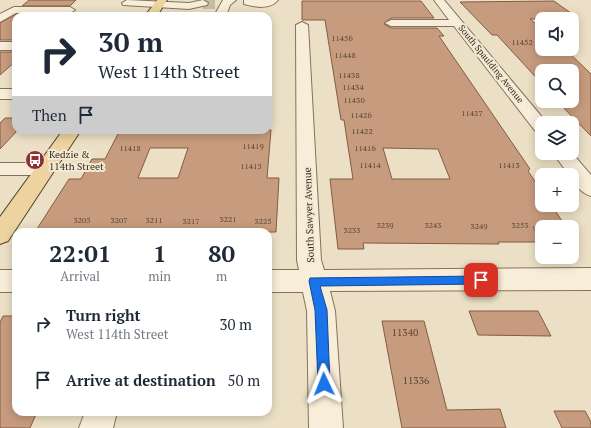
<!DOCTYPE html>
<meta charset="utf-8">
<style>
body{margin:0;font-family:"PT Serif",serif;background:#f2f2f3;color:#1f2937;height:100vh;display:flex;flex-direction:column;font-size:15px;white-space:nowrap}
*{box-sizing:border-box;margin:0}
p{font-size:13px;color:#747a83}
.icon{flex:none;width:22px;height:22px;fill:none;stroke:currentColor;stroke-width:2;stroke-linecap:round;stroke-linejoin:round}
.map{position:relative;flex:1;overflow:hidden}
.side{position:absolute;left:12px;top:228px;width:260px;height:188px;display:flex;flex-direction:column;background:#fff;border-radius:12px;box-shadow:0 2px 10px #0003}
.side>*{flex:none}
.banner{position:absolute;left:12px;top:12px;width:260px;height:122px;border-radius:12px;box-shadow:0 2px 10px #0003;background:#fff;color:#1f2937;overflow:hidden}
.controls{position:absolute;left:535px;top:12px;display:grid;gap:8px}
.controls a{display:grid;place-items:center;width:44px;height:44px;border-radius:8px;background:#fff;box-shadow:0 2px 10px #0003;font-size:20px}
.pin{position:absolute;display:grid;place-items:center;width:34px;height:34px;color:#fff;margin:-17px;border-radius:8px;box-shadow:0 2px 6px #0006}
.me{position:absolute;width:44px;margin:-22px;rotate:358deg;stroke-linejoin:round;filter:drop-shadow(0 0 3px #0008)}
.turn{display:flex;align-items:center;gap:14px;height:84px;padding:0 20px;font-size:18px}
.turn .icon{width:52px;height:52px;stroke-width:2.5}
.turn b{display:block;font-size:28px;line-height:34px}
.then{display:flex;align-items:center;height:38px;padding:0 20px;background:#0003;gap:8px;font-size:15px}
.eta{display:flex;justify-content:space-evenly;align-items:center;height:68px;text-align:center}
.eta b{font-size:24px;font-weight:800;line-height:28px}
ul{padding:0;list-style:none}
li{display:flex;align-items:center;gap:12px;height:56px;padding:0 20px}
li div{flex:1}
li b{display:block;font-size:15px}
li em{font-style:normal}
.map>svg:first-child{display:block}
.building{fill:#c79b7d;stroke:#835c44;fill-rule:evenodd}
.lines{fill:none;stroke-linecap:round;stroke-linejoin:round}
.minor-tunnel{stroke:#c7bca4;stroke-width:12;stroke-dasharray:12 6;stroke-linecap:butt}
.minor-casing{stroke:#85725c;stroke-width:2}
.major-casing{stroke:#534030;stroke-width:2}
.minor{fill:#f7edd8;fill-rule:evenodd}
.major{fill:#ecd39f;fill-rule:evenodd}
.route{fill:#1a73e8;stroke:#114b97}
.labels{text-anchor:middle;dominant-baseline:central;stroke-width:4;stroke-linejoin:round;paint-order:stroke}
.number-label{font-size:8px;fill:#5a4636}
.far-street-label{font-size:9px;fill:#362a1f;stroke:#f3ead4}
.poi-label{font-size:10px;fill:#362a1f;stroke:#f3ead4;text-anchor:start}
.street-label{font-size:10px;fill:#362a1f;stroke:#f3ead4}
.near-number-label{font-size:10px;fill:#5a4636}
</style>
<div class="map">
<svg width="591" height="428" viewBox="0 0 591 428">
<rect width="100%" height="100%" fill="#ebe0c5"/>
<g class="building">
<path d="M29,0H76L70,6H22Z"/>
<path d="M302,1H421L434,18H391L384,24L391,28H437L444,36H439L530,169L528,171L542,192V206H552L566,227H533L542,242H498L499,244L363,243L364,249H338L330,179H353L344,120H341L325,20H302ZM383,148L438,149L450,179H392Z"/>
<path d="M554,1L579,19H530L542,29V49H565L591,74V136L557,101H572V69H542V84L497,35H492L460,2Z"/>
<path d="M16,14H59L58,16H16V40H0V23Z"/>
<path d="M0,52H16V61L0,75Z"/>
<path d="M5,118H16V132L0,149V123Z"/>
<path d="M120,130H271L267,178H279L276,232H35L69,179H81L92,159H105ZM150,148H188L178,178H138Z"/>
<path d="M469,311H538L551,336L478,335Z"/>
<path d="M3,316H16V412H37L30,428H0V322Z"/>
<path d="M382,321H424L447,410L500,409L506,428H402Z"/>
<path d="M554,411H585L591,422V428H562Z"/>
</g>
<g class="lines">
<path class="minor-tunnel" d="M203,3H217"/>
<g class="minor-casing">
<g id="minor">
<path d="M127,0L189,3L203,0L208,3L207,5L189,9L123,5L122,3Z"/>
<path d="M223,0H236L230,5L226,16H214Z"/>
<path d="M244,0H278C270,10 255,7 244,4Z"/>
<path d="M434,0H444L547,123H542V133L536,132L454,26H391L385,23L391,20H449Z"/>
<path d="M14,7H70L75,10L70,13H16L0,22V14Z"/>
<path d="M302,22L308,25L321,260L324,270L591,268V290L330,291L335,311L343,428H309L307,311L303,292H268V270H299L297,260L296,25Z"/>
<rect x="0" y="42" width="16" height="8"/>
<rect x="0" y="89" width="16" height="10"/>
<path d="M553,153H572L591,175V196C583,194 572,184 572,175H569Z"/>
<path d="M0,163H45L52,165L55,169L52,173L45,175H0Z"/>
<rect x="0" y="270" width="16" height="22"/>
<path d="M85,412H117L113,428H79Z"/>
</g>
</g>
<g class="major-casing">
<g id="major">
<path d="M157,0H167L157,16H145Z"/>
<path d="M63,130H81L8,241L0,244V217Z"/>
</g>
</g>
<use href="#minor" class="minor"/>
<use href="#major" class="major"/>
</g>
<path class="route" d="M481,276L485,277L486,280L485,283L481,284L320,286L327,310L330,384L329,389L324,390L319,389L318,384L315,310L309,281L310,278Z"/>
<defs>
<g id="bus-disc" transform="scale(1)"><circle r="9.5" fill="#903032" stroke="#f3ead4"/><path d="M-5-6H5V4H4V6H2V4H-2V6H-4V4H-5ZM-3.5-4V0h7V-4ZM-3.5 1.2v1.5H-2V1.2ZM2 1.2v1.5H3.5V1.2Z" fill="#fff"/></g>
</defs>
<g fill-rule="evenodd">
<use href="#bus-disc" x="35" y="160"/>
</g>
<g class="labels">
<g class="number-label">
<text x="342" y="38">11456</text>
<text x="522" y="42">11452</text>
<text x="345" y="55">11448</text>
<text x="349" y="75">11438</text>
<text x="353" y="87">11434</text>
<text x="354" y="100">11430</text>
<text x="472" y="113">11427</text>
<text x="361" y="115">11426</text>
<text x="362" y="131">11422</text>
<text x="253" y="146">11419</text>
<text x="130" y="148">11418</text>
<text x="365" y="148">11416</text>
<text x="370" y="165">11414</text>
<text x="509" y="165">11413</text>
<text x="251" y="166">11415</text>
<text x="228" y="219">3221</text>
<text x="82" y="220">3205</text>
<text x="119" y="220">3207</text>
<text x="154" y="220">3211</text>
<text x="191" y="221">3217</text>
<text x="263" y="221">3225</text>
<text x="385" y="225">3239</text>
<text x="433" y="225">3243</text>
<text x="520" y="225">3253</text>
<text x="479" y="226">3249</text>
<text x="352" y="230">3233</text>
</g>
<g class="far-street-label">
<text transform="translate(491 64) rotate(51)">South Spaulding Avenue</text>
</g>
<g class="poi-label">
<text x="49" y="154">Kedzie &amp;<tspan x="49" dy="12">114th Street</tspan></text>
</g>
<g class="street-label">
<text transform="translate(309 215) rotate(-92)">South Sawyer Avenue</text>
</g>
<g class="near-number-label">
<text x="405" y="332">11340</text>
<text x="416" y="380">11336</text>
</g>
</g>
</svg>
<div class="controls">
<a><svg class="icon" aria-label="sound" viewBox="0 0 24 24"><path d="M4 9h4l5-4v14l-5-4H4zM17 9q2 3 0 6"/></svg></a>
<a><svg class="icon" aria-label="search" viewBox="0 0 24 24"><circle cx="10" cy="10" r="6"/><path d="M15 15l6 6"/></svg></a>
<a><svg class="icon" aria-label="layers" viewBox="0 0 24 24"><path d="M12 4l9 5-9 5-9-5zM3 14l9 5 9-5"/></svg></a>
<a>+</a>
<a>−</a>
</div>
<div class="pin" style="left:481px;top:280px;background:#d93025"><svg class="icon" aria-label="arrive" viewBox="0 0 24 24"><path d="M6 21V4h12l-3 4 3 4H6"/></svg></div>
<svg class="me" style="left:324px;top:384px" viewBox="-20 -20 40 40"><path d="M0-17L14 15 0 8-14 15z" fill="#1a73e8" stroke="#fff" stroke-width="4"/></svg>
<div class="banner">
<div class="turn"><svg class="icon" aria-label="right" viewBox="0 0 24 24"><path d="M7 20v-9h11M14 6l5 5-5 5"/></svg><div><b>30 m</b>West 114th Street</div></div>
<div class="then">Then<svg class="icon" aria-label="arrive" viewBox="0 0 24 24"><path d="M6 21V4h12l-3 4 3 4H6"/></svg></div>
</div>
<section class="side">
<div class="eta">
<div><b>22:01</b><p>Arrival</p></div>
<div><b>1</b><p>min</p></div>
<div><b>80</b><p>m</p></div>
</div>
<ul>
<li><svg class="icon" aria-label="right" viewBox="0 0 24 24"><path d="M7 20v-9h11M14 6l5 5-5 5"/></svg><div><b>Turn right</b><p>West 114th Street</p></div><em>30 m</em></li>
<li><svg class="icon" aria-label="arrive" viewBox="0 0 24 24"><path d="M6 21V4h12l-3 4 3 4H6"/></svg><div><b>Arrive at destination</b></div><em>50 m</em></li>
</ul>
</section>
</div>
